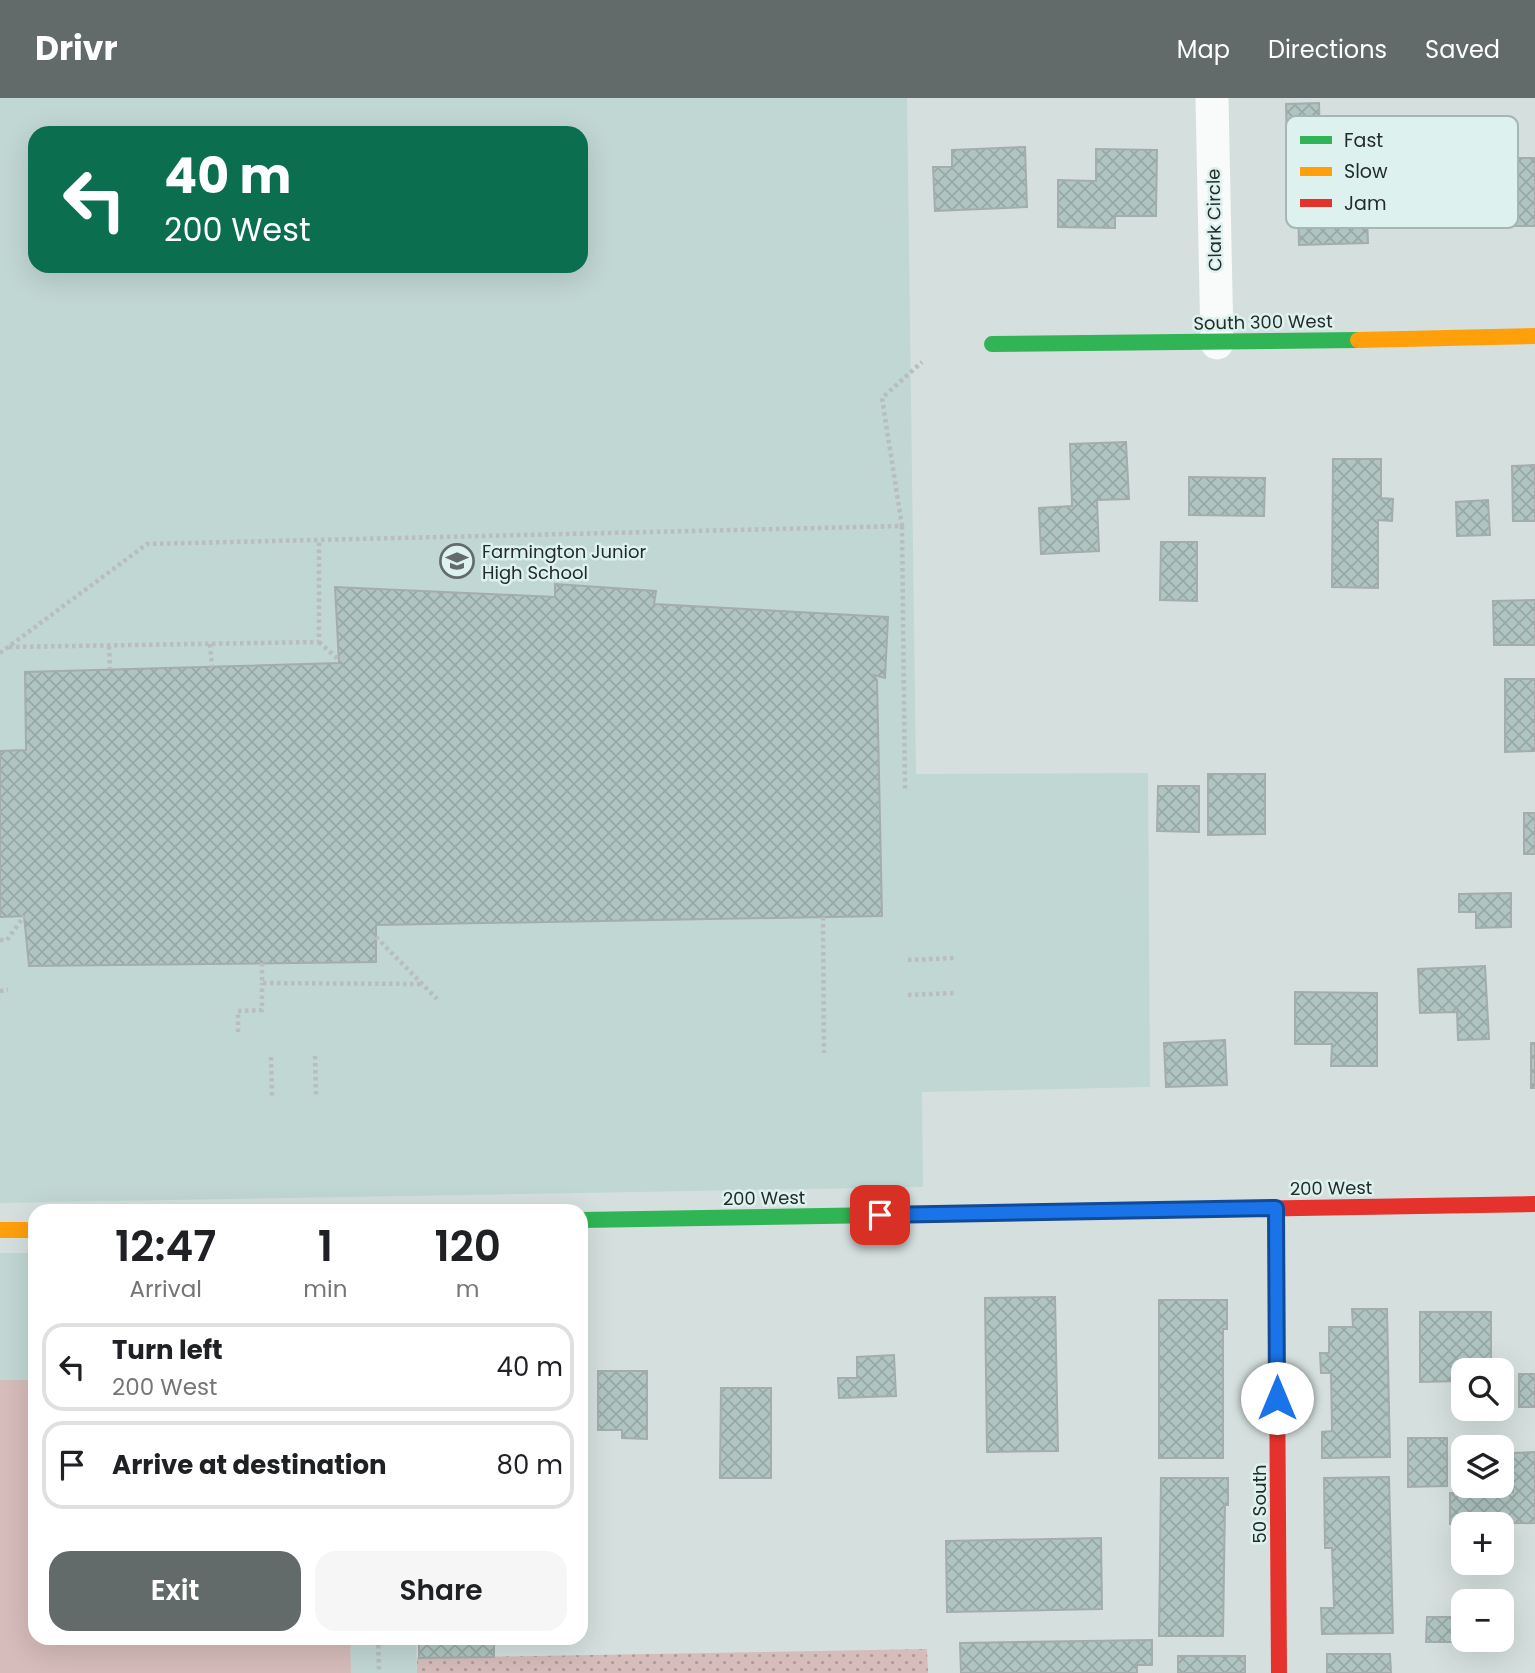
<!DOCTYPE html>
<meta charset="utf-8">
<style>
body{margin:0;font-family:Poppins,sans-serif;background:#f6f6f6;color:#202124;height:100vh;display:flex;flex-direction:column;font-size:26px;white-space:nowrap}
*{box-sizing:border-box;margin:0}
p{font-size:23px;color:#757577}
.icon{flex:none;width:38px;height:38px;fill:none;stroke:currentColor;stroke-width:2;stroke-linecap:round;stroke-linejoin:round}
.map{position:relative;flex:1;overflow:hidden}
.side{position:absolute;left:28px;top:1106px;width:560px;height:441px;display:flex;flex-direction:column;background:#fff;border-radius:21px;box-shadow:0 7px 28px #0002}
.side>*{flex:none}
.guide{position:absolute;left:28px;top:28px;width:560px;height:147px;border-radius:21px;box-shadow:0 7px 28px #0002;background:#0b6e4f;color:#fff;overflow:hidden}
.tools{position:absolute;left:1451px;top:1260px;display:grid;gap:14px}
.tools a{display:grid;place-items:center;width:63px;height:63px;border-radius:14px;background:#fff;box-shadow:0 7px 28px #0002;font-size:35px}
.pin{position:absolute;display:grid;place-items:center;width:60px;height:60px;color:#fff;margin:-30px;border-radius:14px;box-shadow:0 4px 10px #0006}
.me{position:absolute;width:77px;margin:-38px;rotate:0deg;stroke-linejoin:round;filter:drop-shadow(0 0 5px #0008)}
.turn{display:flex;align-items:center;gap:24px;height:147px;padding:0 21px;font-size:32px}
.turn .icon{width:91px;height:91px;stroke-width:2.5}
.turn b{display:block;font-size:49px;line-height:60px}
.eta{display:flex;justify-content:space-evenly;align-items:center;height:119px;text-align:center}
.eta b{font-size:42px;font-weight:600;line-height:49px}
.button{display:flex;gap:14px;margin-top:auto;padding:14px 21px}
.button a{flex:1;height:80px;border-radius:21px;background:#626b69;color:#fff;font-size:28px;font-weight:600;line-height:80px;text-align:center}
.button a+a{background:#f6f6f6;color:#202124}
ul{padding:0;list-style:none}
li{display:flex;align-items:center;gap:21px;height:88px;margin:0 14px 10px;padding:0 7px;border:4px solid #e0e0e0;border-radius:21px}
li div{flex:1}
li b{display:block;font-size:26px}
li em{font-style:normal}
header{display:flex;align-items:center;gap:42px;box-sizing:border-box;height:98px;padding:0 35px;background:#626b69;color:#fff}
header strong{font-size:33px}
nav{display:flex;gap:38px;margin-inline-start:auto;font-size:24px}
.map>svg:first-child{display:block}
.built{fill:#c1d7d3;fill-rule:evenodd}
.park{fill:url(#park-dots)}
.pitch{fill:#d6bcbb}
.building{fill:url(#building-cross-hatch);stroke:#a4adab;stroke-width:2}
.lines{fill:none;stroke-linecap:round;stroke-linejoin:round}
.path{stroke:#b9bdbc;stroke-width:4.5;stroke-dasharray:3.5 3.5;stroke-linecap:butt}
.street{stroke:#f9fafa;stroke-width:33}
.fast{stroke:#30b455;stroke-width:16}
.slow{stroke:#ff9f0a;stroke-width:16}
.jam{stroke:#e5322d;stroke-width:16}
.route-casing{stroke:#114b97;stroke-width:18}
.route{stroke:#1a73e8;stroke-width:12}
.labels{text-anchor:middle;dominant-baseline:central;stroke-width:5;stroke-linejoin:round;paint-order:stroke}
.street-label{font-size:18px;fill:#242c2a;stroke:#ddf2ee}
.poi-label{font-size:18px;fill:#242c2a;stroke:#ddf2ee;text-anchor:start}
.key{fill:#ddf2ee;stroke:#a6b7b3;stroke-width:2}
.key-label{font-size:19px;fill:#242c2a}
</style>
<header>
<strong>Drivr</strong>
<nav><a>Map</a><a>Directions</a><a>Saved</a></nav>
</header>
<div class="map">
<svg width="1535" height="1575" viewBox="0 0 1535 1575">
<defs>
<pattern id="park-dots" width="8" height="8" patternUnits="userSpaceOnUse" patternTransform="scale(1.75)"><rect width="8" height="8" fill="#d6bcbb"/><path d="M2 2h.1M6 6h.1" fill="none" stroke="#ad9998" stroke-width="1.8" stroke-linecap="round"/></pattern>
<pattern id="building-cross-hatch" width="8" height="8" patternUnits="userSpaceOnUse" patternTransform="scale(1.75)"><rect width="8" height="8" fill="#b0c5c1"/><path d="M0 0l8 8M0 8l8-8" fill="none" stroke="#97a9a6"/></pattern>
</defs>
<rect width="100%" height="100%" fill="#d5e0de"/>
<g class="built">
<path d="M0,0H907L916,676L1148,675L1150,989L922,994L923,1089L0,1105ZM35,35H581V168H35Z"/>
<path d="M0,1155H35V1540H416L417,1575H0Z"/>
</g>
<path class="park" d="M927,1551L928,1575H417V1560Z"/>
<path class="pitch" d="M0,1282H35V1540H350L351,1575H0Z"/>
<g class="building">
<path d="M1319,5L1320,45L1287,46L1286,6Z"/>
<path d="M1025,49L1027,109L935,113L933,69H952V52Z"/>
<path d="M1096,51L1157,52L1156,118H1115V130L1058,129V82L1096,83Z"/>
<rect x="1508" y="60" width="27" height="68"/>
<path d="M1366,95L1368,145L1299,147L1298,97Z"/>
<path d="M1126,344L1129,401L1097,402L1099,453L1041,456L1039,410L1072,408L1070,346Z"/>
<path d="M1333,361H1381V400L1393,401L1392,423L1378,422V490L1332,489Z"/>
<path d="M1535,367V423H1513L1512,368Z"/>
<path d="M1189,379L1265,380L1264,418L1189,417Z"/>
<path d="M1488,402L1490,437L1457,438L1456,404Z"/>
<path d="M1161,444H1197V503L1160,502Z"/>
<path d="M555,486L656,493L654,506L888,519L885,580L874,577L877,582L882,818L376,827V864L29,868L24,818L0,819V653L26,652L25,574L339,565L335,489L555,499Z"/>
<path d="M1535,502V547H1494L1493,503Z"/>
<path d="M1505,581H1535V653L1505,654Z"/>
<path d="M1208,676H1265V736L1208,737Z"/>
<path d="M1158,688H1199V734L1157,733Z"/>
<rect x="1524" y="715" width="11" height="41"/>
<path d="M1511,795V829L1476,830V814H1459V796Z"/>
<path d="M1485,868L1489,941L1458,942L1457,914L1420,915L1418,871Z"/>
<path d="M1295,894L1377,895V968H1331L1332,946H1295Z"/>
<path d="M1225,942L1227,987L1166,989L1164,945Z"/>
<rect x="1531" y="945" width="4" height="45"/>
<path d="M1055,1199L1058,1353L987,1354L985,1200Z"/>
<path d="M1159,1202H1227V1231H1223V1360H1159Z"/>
<path d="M1352,1211H1387L1390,1359L1322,1360V1334L1332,1333L1331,1275H1321L1320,1255H1329V1229H1353Z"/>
<path d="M1420,1214H1491V1272H1463V1283L1420,1284Z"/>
<path d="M894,1257L896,1298L839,1300L838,1280H857V1259Z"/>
<path d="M598,1273H647V1341L622,1340V1332H598Z"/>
<rect x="1519" y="1276" width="16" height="33"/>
<path d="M721,1290H771V1380H720Z"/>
<path d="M1408,1340H1447V1388L1408,1389Z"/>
<path d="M1535,1354V1425L1450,1426V1395L1513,1394L1512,1355Z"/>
<path d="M1389,1379L1393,1535L1322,1536L1321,1510H1334L1332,1450H1325L1324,1380Z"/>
<path d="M1161,1380H1228V1407H1225L1223,1538H1159Z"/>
<path d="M1101,1440L1102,1511L947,1514L946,1443Z"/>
<path d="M1427,1519H1458V1544H1426Z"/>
<path d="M419,1540H494V1559L419,1560Z"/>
<path d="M1152,1542V1567H1137V1575H961L960,1545Z"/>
<path d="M1327,1556H1390L1391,1575H1327Z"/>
<rect x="1178" y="1558" width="67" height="17"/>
</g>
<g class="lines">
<g class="path">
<path d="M902,428L905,693"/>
<path d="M319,544L339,562"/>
<path d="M210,546L212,569"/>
<path d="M109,548L110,571"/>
<path d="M9,549L319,544V442"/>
<path d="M0,555L147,446L902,428L882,300L922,264"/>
<path d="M823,819L824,955"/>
<path d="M376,839L437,901"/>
<path d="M0,842H7L24,818"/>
<path d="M908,862L955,860"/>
<path d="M262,865V885L422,886"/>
<path d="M0,893L8,892"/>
<path d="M908,897L954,895"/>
<path d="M238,934V913L262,912V885"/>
<path d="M315,958L316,998"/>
<path d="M271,959L272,998"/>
<path d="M378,1540L379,1575"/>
</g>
<path class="street" d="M1212,0L1217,245"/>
<g class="fast">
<path d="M992,246L1358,242"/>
<path d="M581,1122L1174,1112"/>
</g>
<g class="slow">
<path d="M1358,242L1535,238"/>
<path d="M0,1132H35"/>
</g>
<g class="jam">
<path d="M1276,1110L1279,1575"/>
<path d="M1174,1112L1535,1106"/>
</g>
</g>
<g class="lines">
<g class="route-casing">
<path id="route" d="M880,1117L1276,1110L1277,1300"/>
</g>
<use href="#route" class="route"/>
</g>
<defs>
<g id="school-ring" transform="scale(1.75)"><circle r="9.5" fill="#ddf2ee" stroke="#626b69" stroke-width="1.5"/><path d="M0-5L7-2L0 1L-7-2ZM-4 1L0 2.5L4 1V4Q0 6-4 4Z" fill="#626b69"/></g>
</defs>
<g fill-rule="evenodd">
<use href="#school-ring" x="457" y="463"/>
</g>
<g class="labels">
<g class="street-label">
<text transform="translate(1214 122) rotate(-91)">Clark Circle</text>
<text transform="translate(1263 224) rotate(-1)">South 300 West</text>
<text transform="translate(1331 1090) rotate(-1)">200 West</text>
<text transform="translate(764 1100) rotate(-1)">200 West</text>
<text transform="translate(1259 1406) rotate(-90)">50 South</text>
</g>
<g class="poi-label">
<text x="482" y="453">Farmington Junior<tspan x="482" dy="21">High School</tspan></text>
</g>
</g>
<rect x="1286" y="18" width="232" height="112" rx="10" class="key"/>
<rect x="1300" y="38" width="32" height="8" fill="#30b455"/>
<rect x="1300" y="69" width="32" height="9" fill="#ff9f0a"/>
<rect x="1300" y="101" width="32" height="8" fill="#e5322d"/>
<g class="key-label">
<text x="1344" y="49">Fast</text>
<text x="1344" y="80">Slow</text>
<text x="1344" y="112">Jam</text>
</g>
</svg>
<div class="tools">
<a><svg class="icon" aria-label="search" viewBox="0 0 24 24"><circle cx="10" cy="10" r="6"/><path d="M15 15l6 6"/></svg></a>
<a><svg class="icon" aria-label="layers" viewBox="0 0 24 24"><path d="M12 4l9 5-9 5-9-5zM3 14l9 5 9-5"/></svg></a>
<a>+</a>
<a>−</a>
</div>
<div class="pin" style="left:880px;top:1117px;background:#d93025"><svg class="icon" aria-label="arrive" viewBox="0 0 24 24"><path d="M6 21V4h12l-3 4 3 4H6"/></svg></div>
<svg class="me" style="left:1277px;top:1300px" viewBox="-20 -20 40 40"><circle r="19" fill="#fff"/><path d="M0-13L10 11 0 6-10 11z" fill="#1a73e8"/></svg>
<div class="guide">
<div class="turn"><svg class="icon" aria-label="left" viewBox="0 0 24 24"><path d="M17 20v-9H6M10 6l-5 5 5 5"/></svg><div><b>40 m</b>200 West</div></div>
</div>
<section class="side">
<div class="eta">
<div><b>12:47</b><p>Arrival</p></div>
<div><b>1</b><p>min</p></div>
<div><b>120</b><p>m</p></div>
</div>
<ul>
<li><svg class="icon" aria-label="left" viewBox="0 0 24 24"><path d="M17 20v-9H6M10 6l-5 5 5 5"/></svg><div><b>Turn left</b><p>200 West</p></div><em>40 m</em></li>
<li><svg class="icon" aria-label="arrive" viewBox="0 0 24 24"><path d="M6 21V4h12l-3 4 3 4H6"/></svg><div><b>Arrive at destination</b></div><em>80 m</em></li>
</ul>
<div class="button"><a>Exit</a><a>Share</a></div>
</section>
</div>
